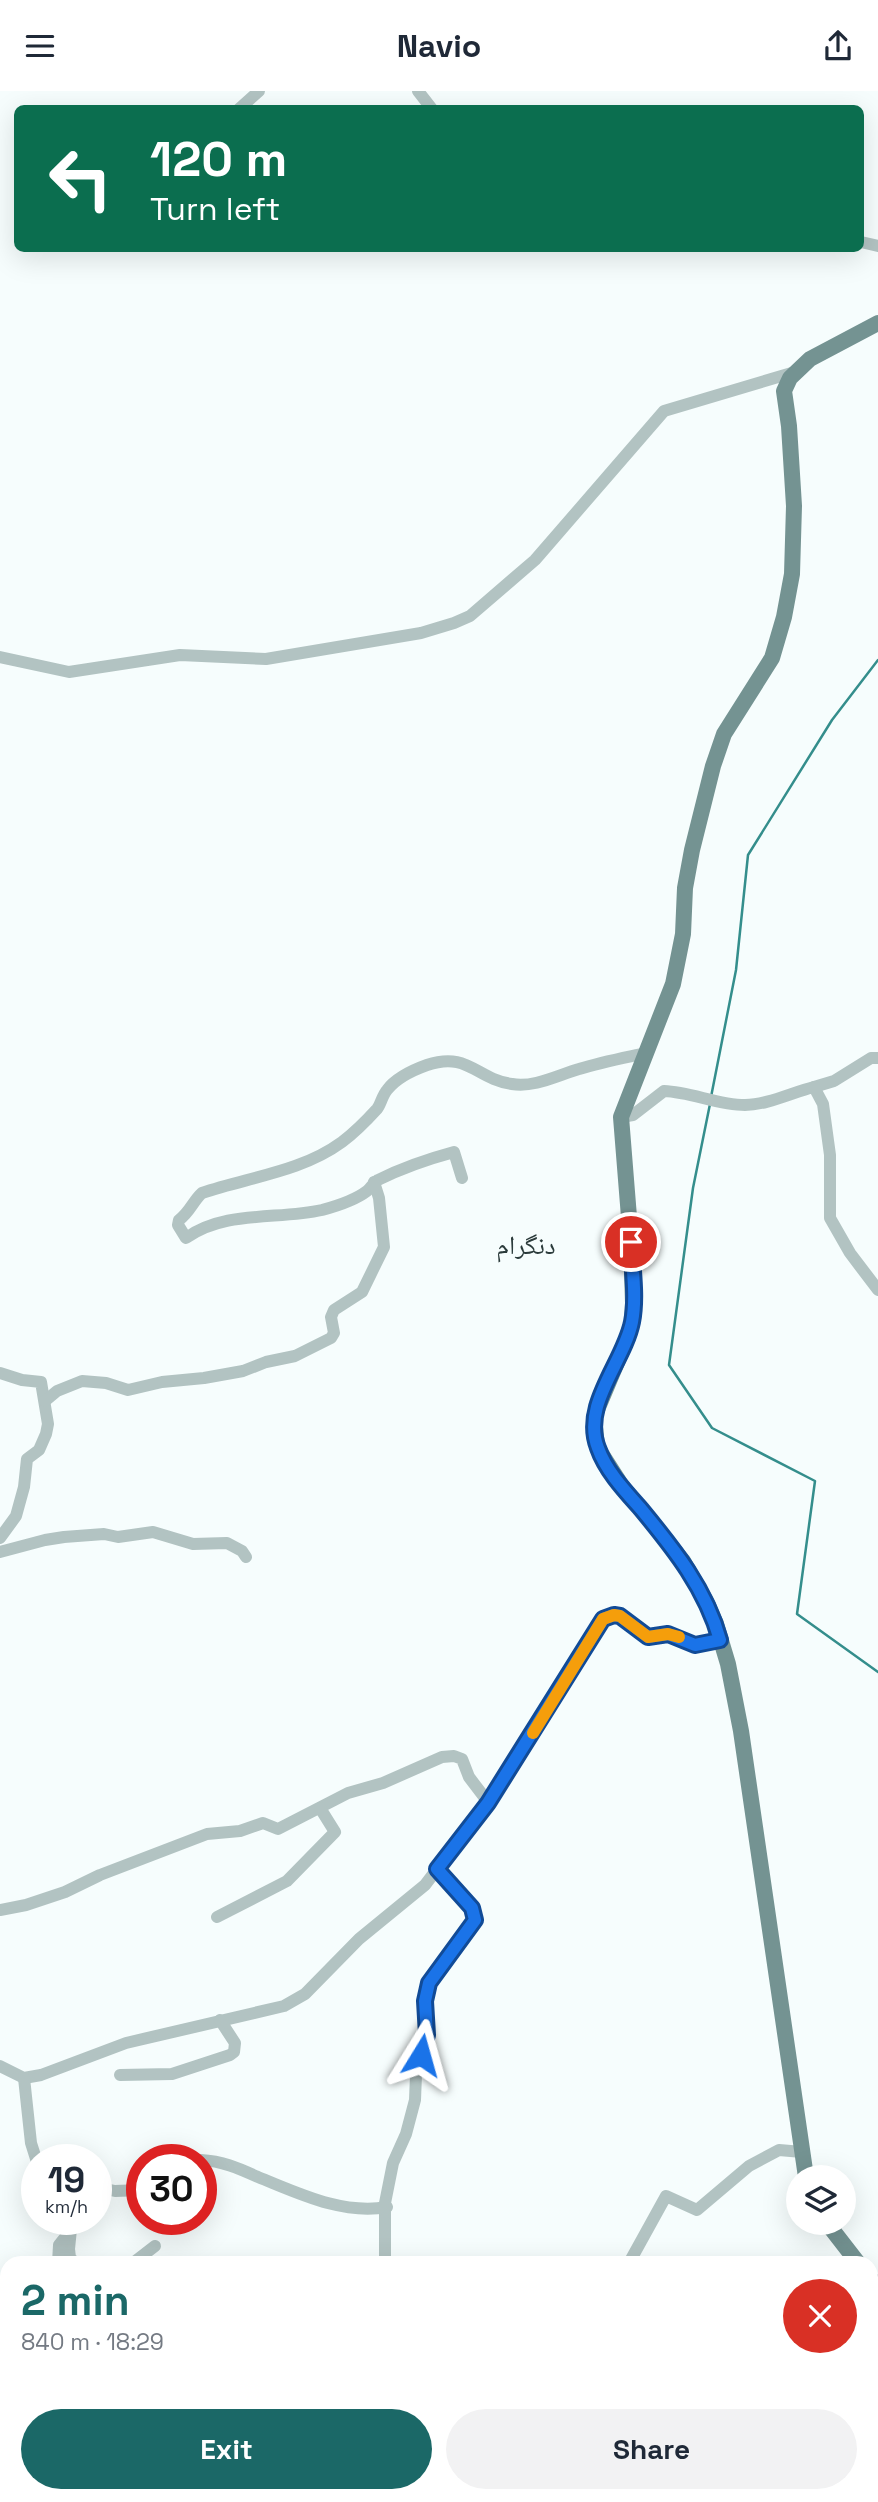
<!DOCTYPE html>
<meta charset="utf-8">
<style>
body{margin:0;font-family:"Space Grotesk","Noto Naskh Arabic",sans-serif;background:#f2f2f3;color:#1f2937;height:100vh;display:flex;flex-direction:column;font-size:26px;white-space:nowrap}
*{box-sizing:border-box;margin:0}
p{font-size:23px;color:#747a83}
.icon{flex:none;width:38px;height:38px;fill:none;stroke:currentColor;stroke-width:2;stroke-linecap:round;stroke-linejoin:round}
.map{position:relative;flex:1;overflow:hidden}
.sheet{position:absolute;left:0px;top:2165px;width:878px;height:247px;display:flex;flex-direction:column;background:#fff;border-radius:21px 21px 0 0;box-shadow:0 7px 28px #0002}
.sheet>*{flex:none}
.hud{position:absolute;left:14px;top:14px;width:850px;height:147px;border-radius:10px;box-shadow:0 7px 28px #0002;background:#0b6e4f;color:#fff;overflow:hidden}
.controls{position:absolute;left:786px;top:2074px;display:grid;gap:14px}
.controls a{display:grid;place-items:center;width:70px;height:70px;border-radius:50%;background:#fff;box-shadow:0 7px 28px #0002;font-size:35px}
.speed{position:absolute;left:21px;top:2053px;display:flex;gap:14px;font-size:35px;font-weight:700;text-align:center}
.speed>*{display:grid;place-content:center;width:91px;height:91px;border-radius:50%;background:#fff;box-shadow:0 7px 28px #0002;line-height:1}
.speed small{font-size:18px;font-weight:400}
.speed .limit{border:10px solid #d22;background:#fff;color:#111}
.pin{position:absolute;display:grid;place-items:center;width:60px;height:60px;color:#fff;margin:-30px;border:4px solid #fff;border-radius:50%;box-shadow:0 2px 7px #0007}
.me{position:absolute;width:77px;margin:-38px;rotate:8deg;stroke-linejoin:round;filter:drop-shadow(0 0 5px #0008)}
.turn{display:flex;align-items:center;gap:24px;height:147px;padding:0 21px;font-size:32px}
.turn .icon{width:91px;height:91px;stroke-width:2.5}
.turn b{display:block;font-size:49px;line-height:60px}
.round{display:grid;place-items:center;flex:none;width:74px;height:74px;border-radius:37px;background:#f2f2f3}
.summary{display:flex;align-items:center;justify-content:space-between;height:119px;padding:0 21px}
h1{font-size:42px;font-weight:700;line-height:52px;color:#1b6867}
.cta{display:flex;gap:14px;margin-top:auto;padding:14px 21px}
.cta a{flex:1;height:80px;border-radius:42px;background:#1b6867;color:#fff;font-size:28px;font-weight:700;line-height:80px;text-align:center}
.cta a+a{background:#f2f2f3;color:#1f2937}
header{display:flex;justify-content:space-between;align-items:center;height:91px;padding:0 21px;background:#fff;font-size:32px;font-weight:700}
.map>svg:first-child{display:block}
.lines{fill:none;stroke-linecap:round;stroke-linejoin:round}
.stream{stroke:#348e8c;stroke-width:2.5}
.minor{stroke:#b2c3c2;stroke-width:12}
.major{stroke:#749392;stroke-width:16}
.route-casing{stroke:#114b97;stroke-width:18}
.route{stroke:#1a73e8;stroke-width:12}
.slow{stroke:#f59e0b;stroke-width:12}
.labels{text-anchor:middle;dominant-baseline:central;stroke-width:7;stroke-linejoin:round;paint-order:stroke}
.quarter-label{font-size:26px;fill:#2b3b3b;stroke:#f6fdfd}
</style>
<header><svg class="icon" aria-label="menu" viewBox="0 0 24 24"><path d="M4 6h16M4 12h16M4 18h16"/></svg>Navio<svg class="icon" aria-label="share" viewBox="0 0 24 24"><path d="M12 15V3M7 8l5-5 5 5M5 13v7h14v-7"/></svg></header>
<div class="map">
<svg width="878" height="2411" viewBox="0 0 878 2411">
<rect width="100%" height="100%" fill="#f6fdfd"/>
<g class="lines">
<g class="stream">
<path d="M711,1006L736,879L748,764L832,629L878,569"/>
<path d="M710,1013L693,1097L669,1274L712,1337L815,1390L797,1523L878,1581"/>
</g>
<g class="minor">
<path d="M418,0L432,18"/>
<path d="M239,18L259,0"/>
<path d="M861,151L878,155"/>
<path d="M0,566L69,581L180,564L266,568L421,542L454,532L470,525L535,469L664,320L795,281"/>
<path d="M814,996L834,990L871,967H878"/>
<path d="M621,1026L633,1024L664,1000C691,1001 718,1014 745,1014C767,1014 793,1001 814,996L823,1013L830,1064V1127L850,1162L878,1199"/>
<path d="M462,1087L454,1061C428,1068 402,1077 378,1089C373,1092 371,1097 367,1100C354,1110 337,1115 322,1119C278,1129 225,1119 186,1147L178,1134L179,1129C190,1121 193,1110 202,1102C249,1086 301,1081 342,1051C354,1042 367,1029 377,1018C381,1013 382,1005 387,999C396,987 413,979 427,974C468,960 476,988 512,993C534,997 558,984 579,978C601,971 623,967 646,962"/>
<path d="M0,1282L22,1289L41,1291L48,1333L46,1343L39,1359L27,1368L24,1396L16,1425L0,1447"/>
<path d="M45,1310L57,1300L82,1290L106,1292L128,1299L162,1291L204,1287L243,1280L266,1271L295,1265L331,1247L334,1242L331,1226L334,1219L362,1201L384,1156L379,1107L374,1091"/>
<path d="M0,1461L45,1449L64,1446L104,1443L118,1446L153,1441L193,1453L227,1452L242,1460L246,1466"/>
<path d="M0,1819L26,1814L65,1801L100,1784L207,1743L240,1740L263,1732L278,1738L348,1702L383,1692L442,1666L454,1665L462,1668L469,1686L488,1711"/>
<path d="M217,1826L287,1790L335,1741L320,1717"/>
<path d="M0,1975L24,1987L41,1984L126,1952L284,1915L305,1903L359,1848L425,1794L488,1711L603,1528C622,1519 633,1537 648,1546L668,1543L695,1554L720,1549"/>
<path d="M120,1984L172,1983L230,1964L234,1961L235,1952L220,1929"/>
<path d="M24,1987L31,2052L37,2071"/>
<path d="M201,2069C222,2070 238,2077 258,2086C298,2102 342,2124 387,2116"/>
<path d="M96,2096L115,2100L142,2099"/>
<path d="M72,2128L69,2158L70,2167L76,2172"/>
<path d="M58,2172L59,2154L71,2139"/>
<path d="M133,2172L155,2155"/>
<path d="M385,2172V2112L393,2072L406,2043L415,2009L416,1984L427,1944L425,1910L429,1892L475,1829L472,1817L437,1778"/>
<path d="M629,2172L666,2105L697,2119L749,2075L779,2059L802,2061"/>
<path d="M872,2335L878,2333"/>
<path d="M361,2404L362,2411"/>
<path d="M672,2411V2404"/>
</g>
<g class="major">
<path d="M806,2086L741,1640L728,1573L716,1533L706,1510L683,1470L622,1395L597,1356L594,1326L626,1250L632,1231L633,1212L631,1151L621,1026L673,893L683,843L685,797L692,759L713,675L724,643L772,567L784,526L792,483L794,415L789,335L784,300L790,287L810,268L878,232"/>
<path d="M827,2132L858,2172"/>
<path d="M872,2189L878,2198"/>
</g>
</g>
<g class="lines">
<g class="route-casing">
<path id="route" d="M421,1964L427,1944L425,1910L429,1892L475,1829L472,1817L437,1778L488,1712L603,1528L614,1524L620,1525L648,1546L668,1543L695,1554L720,1549C706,1498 674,1458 641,1418C625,1400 606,1380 598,1357C581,1314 624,1271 632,1231C637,1205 632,1177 631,1151"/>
</g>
<use href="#route" class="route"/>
<path class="slow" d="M533,1642L603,1528L614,1524L620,1525L648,1546L668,1543L679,1546"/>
</g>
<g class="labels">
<g class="quarter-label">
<text x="526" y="1154">دنگرام</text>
</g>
</g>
</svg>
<div class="controls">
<a><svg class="icon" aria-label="layers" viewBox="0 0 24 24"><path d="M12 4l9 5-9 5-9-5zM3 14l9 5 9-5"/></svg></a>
</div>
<div class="speed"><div>19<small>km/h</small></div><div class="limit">30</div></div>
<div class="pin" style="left:631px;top:1151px;background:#d93025"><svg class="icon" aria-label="arrive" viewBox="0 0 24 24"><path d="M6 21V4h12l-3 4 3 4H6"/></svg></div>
<svg class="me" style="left:421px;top:1964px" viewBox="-20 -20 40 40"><path d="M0-17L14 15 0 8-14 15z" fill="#1a73e8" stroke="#fff" stroke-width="4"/></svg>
<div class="hud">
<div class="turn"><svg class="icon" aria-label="left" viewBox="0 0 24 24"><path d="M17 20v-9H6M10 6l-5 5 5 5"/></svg><div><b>120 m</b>Turn left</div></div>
</div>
<section class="sheet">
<div class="summary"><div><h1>2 min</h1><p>840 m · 18:29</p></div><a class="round" style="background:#d93025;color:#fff"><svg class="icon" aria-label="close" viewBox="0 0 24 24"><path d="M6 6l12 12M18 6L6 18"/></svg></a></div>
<div class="cta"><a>Exit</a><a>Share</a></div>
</section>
</div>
